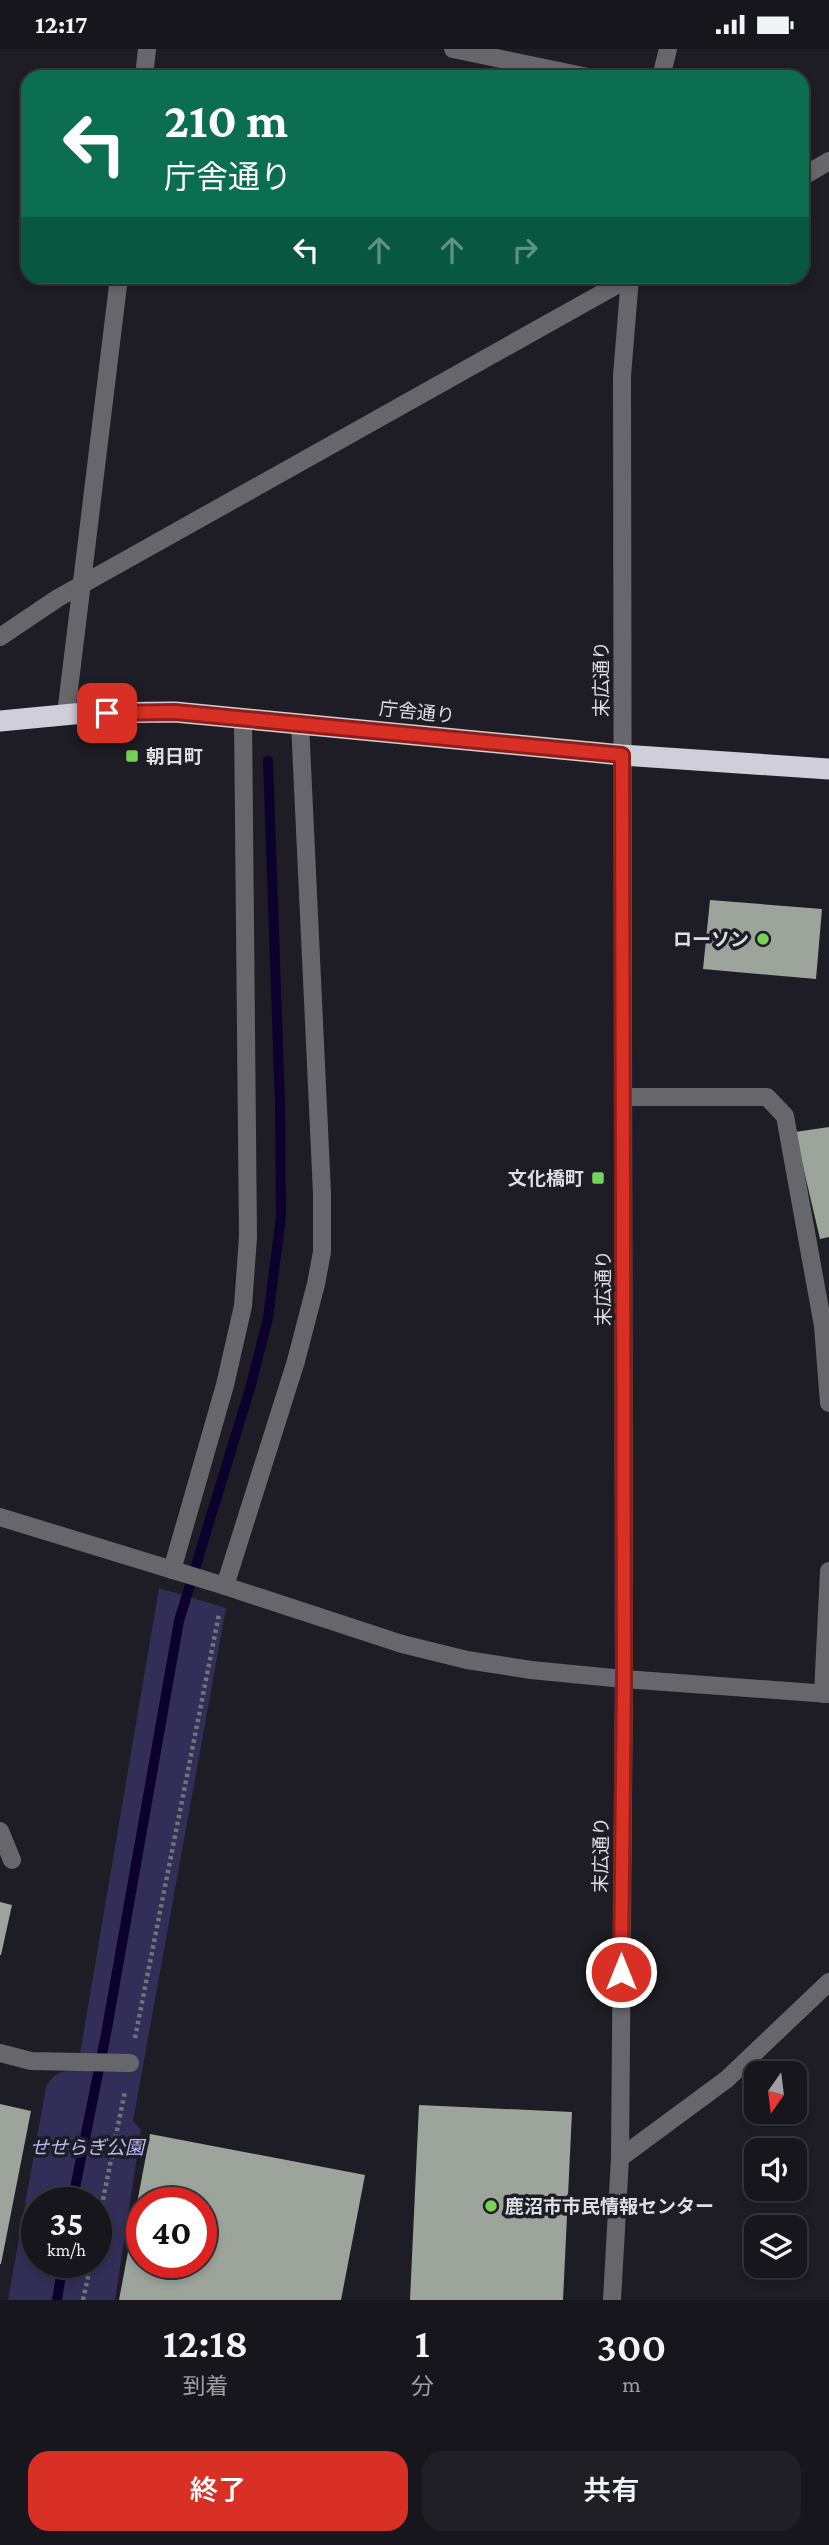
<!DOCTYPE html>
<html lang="ja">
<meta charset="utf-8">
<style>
body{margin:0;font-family:"Crimson Pro","Noto Sans JP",serif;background:#1f1f25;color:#f1f3f6;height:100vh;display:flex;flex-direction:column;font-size:26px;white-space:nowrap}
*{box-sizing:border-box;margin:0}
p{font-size:23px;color:#9e9fa3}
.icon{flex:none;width:38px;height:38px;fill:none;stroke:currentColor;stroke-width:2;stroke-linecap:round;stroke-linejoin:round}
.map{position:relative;height:2251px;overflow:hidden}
.drawer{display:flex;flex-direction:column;background:#16161c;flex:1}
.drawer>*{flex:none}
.guide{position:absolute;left:21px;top:21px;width:788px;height:214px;border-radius:21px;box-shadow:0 4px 10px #0003,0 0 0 2px #35353b;background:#0b6e4f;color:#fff;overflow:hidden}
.needle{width:46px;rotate:194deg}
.buttons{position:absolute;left:744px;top:2012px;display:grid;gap:14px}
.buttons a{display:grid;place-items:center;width:63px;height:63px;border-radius:14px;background:#16161c;box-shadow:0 4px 10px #0003,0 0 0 2px #35353b;font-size:35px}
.speed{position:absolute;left:21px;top:2138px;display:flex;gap:14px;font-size:35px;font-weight:700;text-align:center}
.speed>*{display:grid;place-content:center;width:91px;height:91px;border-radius:50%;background:#16161c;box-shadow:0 4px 10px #0003,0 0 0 2px #35353b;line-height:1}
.speed small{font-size:18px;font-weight:400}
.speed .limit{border:10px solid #d22;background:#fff;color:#111}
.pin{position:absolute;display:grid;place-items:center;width:60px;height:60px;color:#fff;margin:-30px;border-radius:14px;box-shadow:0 4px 10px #0006}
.me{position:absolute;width:77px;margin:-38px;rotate:0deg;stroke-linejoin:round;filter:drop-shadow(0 0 5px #0008)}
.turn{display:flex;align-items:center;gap:24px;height:147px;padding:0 28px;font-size:32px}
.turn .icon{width:91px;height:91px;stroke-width:2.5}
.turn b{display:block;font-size:49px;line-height:60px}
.lanes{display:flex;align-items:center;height:66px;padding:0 28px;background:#0003;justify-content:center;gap:35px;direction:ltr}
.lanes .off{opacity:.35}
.eta{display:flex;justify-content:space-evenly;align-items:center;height:119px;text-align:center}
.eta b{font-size:42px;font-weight:600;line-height:49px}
.primary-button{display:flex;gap:14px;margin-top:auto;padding:14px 28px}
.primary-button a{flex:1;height:80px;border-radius:21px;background:#d93025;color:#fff;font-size:28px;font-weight:600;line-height:80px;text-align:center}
.primary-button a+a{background:#1f1f25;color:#f1f3f6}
.status{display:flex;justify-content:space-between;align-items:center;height:49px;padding:0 35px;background:#16161c;direction:ltr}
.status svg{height:19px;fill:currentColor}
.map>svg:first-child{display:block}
.green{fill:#332e58;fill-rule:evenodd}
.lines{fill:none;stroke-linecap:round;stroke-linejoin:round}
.stream{stroke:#0c002d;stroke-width:10}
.building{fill:#9da49b;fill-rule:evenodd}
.path{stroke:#727279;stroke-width:4.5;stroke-dasharray:3.5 3.5;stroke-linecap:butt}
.minor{stroke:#67676b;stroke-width:18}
.highway{stroke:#cfced9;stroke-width:21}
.route-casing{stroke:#8d1f18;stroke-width:18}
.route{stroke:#d93025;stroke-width:12}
.poi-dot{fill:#77d259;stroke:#1e1d25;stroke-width:2.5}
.labels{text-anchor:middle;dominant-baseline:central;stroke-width:7;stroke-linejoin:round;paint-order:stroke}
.street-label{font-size:19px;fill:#dedee4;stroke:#1e1d25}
.poi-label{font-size:19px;font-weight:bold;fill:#dedee4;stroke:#1e1d25;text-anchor:start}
.park-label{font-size:19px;font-style:italic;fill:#bdb9f7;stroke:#1e1d25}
</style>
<div class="status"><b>12:17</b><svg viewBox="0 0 49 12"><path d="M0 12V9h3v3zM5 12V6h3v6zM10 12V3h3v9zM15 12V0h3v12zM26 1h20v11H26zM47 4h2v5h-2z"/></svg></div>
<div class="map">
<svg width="829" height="2251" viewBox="0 0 829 2251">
<rect width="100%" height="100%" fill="#1e1d25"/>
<path class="green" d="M159,1539L226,1559L133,2072L141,2081L115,2251H8L46,2038C53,2024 63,2021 77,2022ZM37,2154H96V2214H37Z"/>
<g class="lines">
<g class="stream">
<path d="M72,2154L106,1985L179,1572L251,1336L268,1269L281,1168L280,1055L268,712"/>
<path d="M57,2251L63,2214"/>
</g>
</g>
<g class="building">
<path d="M710,851L822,860L816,930L703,920Z"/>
<path d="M829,1078V1188L820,1190L795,1083Z"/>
<path d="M0,1853L12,1856L1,1906H0Z"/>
<path d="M0,2055L31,2062L1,2215H0Z"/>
<path d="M419,2056L572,2063L563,2251H410Z"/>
<path d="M150,2085L365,2126L341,2251H119ZM142,2154H201V2214H142Z"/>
</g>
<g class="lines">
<g class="path">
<path d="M135,1989L219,1565"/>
<path d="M96,2185L125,2042"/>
<path d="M83,2251L91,2214"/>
</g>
<g class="minor">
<path d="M453,0L588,28"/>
<path d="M144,28L147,0"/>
<path d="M661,28L668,0"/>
<path d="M802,128L829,112"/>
<path d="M0,588L58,549L631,228"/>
<path d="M66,665L119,228"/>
<path d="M624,1048H767L785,1067L823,1277L829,1354"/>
<path d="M0,1468L225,1537L402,1595L467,1611L531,1621L624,1630L829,1645"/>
<path d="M172,1521L225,1336L243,1257L248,1188L243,669"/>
<path d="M225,1537L296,1312L316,1235L322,1203V1144L300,674"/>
<path d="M823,1645L829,1522"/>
<path d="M0,1782L12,1811"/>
<path d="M0,2004L31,2012L130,2014"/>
<path d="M620,2109L727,2030L829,1933"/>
<path d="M612,2251L620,2109L624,1630L622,327L630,228"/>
</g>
<path class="highway" d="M0,672L84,664L175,663L622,706L829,720"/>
</g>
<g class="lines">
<g class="route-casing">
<path id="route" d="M107,664L175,663L622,706L624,1630L621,1923"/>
</g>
<use href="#route" class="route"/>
</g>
<g class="poi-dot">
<rect x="125" y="700" width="14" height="14" rx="3.5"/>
<circle cx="763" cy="890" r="7"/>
<rect x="591" y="1122" width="14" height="14" rx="3.5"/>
<circle cx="491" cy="2157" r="7"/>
</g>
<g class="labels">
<g class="street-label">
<text transform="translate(601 630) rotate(-90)">末広通り</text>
<text transform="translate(417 663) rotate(6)">庁舎通り</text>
<text transform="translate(603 1239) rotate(-90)">末広通り</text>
<text transform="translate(601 1806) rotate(-89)">末広通り</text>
</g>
<g class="poi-label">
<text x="146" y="707">朝日町</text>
<text x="749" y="890" text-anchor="end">ローソン</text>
<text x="584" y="1129" text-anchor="end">文化橋町</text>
<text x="505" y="2157">鹿沼市市民情報センター</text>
</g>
<g class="park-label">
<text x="87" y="2098">せせらぎ公園</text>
</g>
</g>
</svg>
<div class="buttons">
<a><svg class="needle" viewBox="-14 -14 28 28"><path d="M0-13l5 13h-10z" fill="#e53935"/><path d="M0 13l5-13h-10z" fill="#9e9fa3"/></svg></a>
<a><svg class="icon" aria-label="sound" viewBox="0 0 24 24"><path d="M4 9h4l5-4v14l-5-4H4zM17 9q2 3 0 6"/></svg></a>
<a><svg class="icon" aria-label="layers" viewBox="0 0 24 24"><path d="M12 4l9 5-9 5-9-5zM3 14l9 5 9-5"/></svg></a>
</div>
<div class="speed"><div>35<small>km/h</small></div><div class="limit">40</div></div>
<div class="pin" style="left:107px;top:664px;background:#d93025"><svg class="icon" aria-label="arrive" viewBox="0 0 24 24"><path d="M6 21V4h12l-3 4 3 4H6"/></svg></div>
<svg class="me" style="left:621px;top:1923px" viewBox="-20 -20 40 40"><circle r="17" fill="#d93025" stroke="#fff" stroke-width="3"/><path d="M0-11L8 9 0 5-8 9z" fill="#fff"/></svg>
<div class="guide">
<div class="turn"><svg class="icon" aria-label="left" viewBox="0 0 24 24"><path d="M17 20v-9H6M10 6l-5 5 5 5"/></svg><div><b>210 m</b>庁舎通り</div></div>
<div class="lanes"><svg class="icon" aria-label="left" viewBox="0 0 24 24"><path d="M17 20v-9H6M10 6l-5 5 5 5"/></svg><svg class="icon off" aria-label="ahead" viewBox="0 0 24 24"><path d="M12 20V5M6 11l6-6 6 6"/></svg><svg class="icon off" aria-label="ahead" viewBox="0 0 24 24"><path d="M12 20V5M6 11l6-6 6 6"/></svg><svg class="icon off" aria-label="right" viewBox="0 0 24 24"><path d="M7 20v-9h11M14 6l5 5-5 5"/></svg></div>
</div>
</div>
<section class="drawer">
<div class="eta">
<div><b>12:18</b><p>到着</p></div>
<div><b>1</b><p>分</p></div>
<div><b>300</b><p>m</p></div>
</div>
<div class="primary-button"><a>終了</a><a>共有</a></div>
</section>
